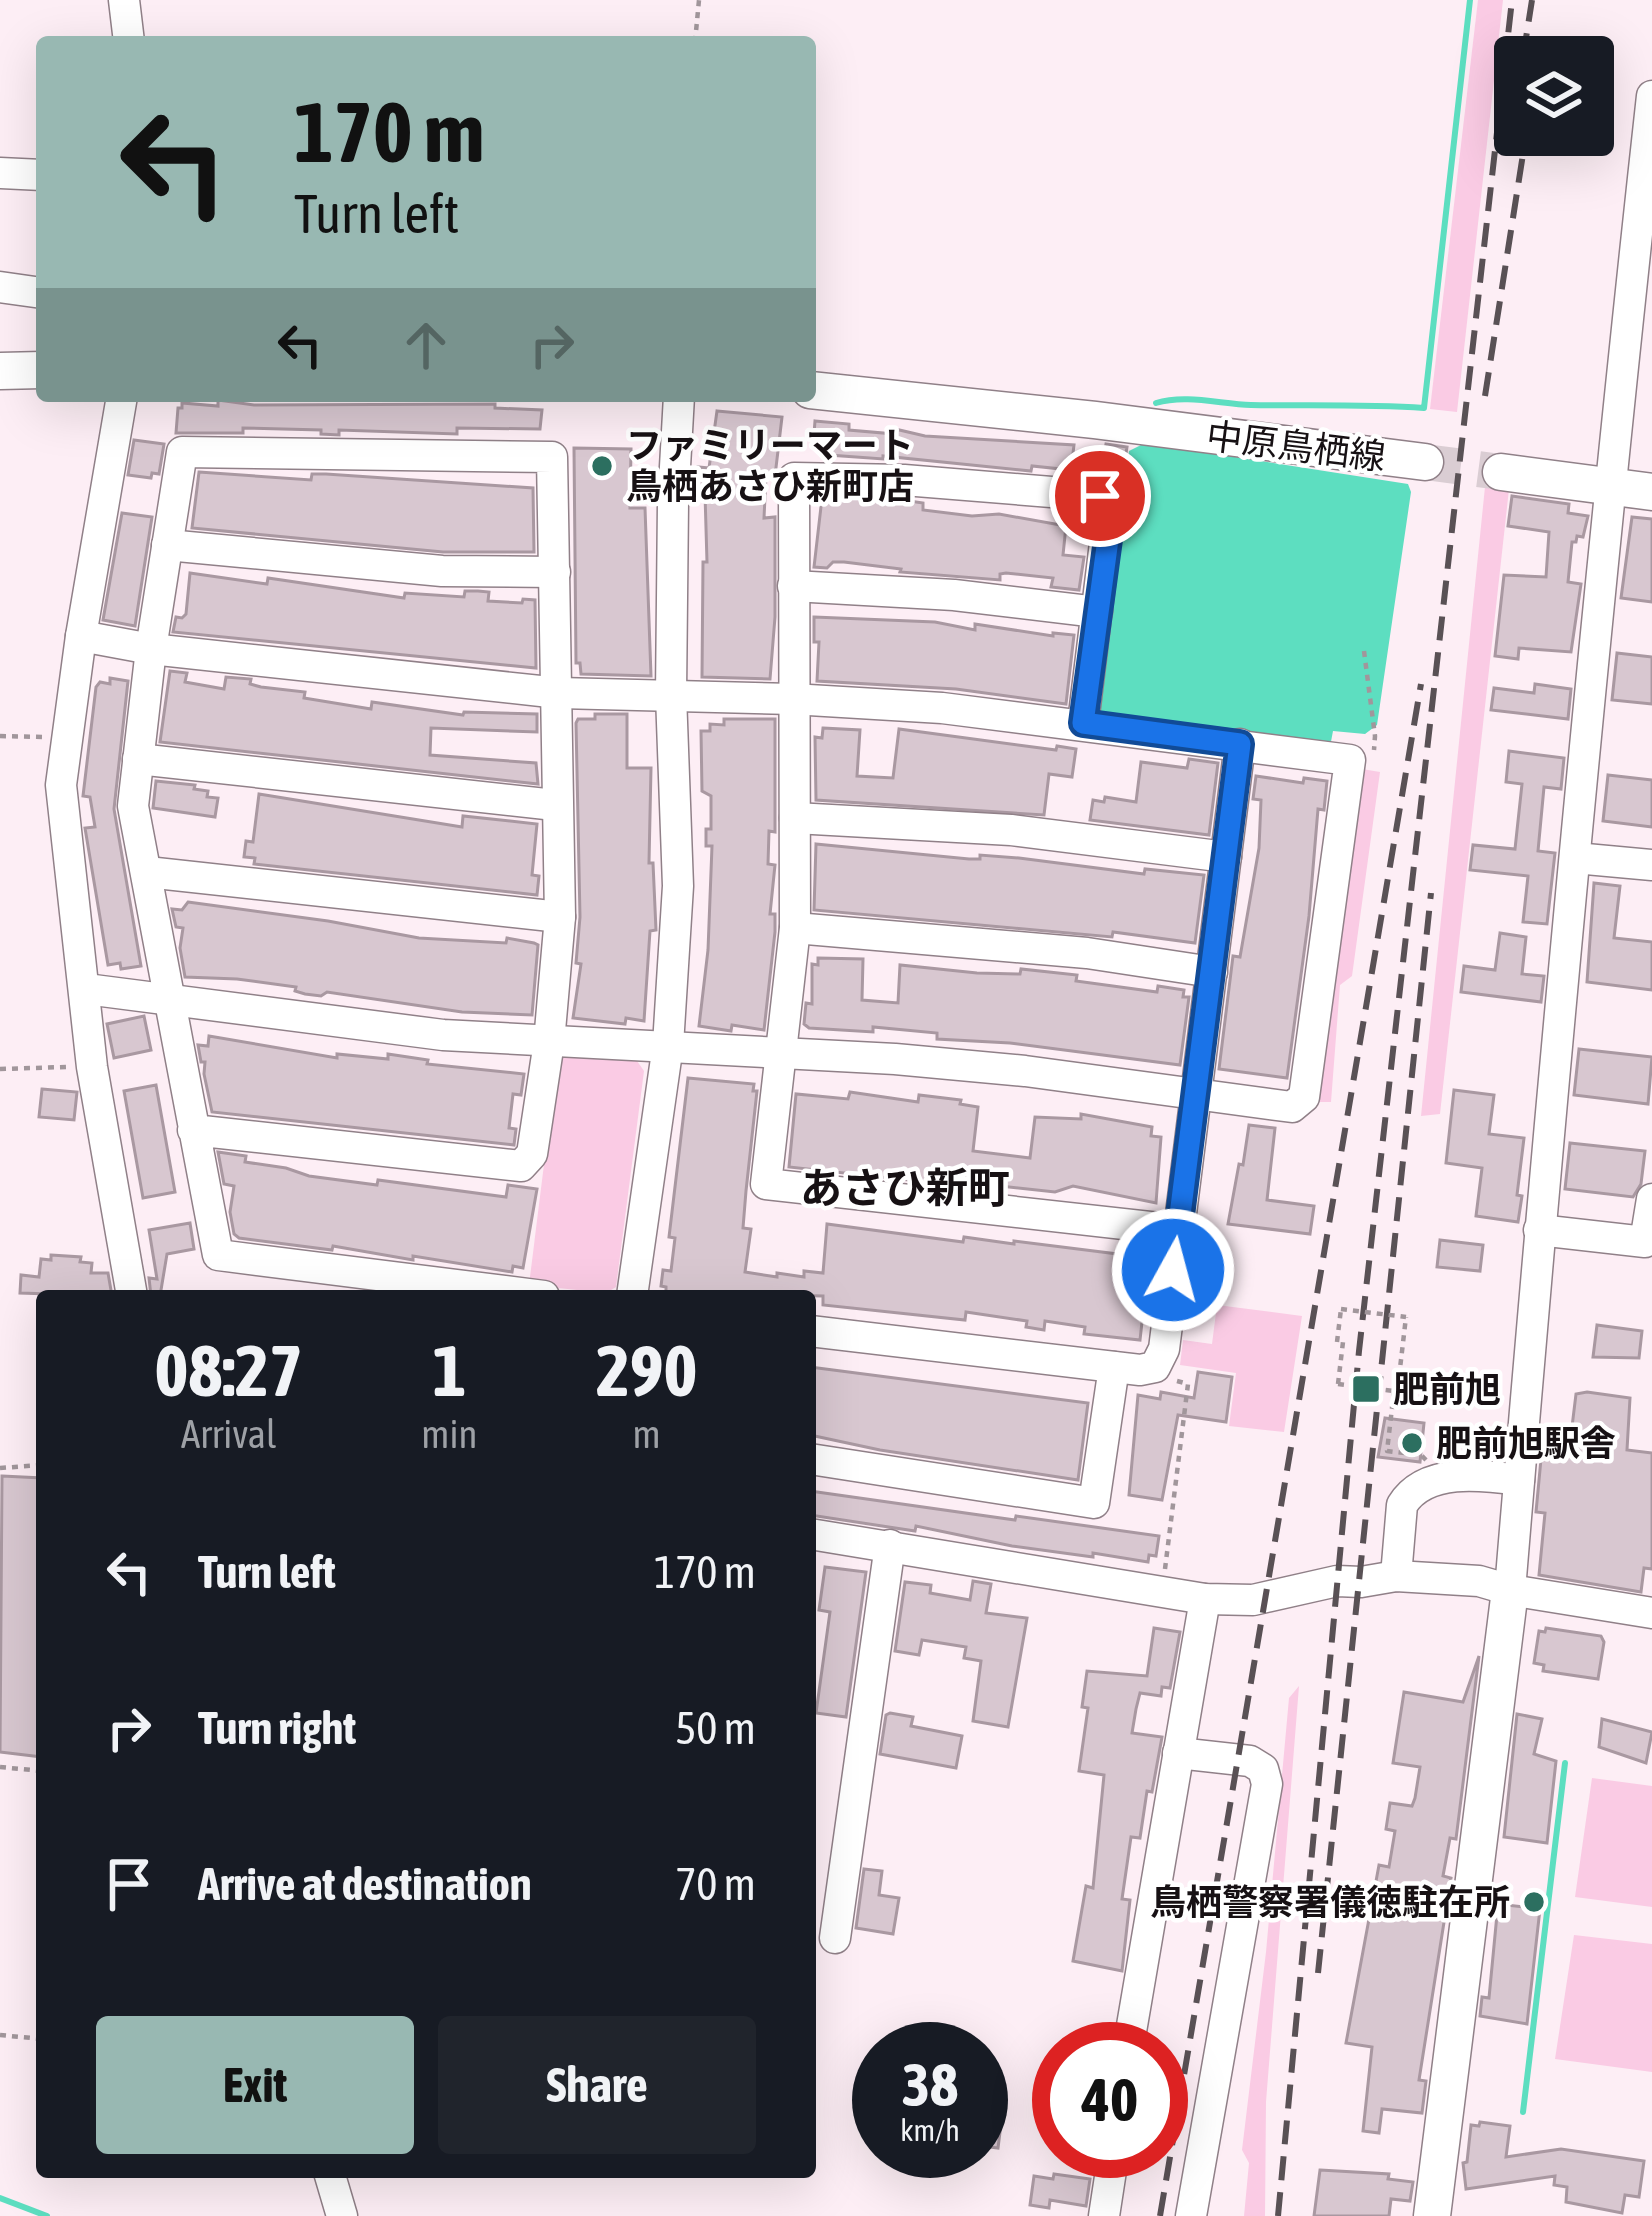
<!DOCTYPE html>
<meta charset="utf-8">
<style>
body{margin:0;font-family:"Asap Condensed","Noto Sans JP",sans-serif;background:#20242c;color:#f1f3f6;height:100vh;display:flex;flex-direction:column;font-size:45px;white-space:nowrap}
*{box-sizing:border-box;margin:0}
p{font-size:39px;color:#9ea1a6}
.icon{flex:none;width:66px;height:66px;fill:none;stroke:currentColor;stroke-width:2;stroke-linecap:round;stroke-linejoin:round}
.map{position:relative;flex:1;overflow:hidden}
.side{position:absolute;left:36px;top:1290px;width:780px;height:888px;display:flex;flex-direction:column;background:#171b24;border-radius:12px;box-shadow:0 12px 48px #0002}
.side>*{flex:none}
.banner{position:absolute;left:36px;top:36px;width:780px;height:366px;border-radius:12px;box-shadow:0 12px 48px #0002;background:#98b8b2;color:#111;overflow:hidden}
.buttons{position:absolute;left:1494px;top:36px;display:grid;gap:24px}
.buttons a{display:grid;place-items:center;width:120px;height:120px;border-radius:12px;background:#171b24;box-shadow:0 12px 48px #0002;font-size:60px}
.speed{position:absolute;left:852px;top:2022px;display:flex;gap:24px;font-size:60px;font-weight:700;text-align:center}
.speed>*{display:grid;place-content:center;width:156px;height:156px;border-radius:50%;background:#171b24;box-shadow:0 12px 48px #0002;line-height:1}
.speed small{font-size:30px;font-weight:400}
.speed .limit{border:18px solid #d22;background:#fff;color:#111}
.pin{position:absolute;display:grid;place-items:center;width:102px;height:102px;color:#fff;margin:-51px;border:6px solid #fff;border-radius:50%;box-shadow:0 3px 12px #0007}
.me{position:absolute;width:132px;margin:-66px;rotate:7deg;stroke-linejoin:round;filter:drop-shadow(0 0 9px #0008)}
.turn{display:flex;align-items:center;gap:42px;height:252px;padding:0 60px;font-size:54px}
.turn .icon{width:156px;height:156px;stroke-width:2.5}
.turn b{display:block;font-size:84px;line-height:102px}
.lanes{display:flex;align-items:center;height:114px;padding:0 60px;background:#0003;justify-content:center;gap:60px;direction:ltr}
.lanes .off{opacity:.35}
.eta{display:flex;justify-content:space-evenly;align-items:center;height:204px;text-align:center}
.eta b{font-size:72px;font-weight:700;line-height:84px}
.cta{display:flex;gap:24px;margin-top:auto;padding:24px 60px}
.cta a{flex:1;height:138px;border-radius:12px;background:#98b8b2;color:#111;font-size:48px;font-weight:700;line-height:138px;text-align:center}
.cta a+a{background:#20242c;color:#f1f3f6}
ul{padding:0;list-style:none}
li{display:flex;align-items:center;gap:36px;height:156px;padding:0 60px}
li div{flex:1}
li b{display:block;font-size:45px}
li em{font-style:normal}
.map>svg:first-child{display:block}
.green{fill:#facbe4}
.water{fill:#5ddec0}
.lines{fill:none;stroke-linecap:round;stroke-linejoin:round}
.stream{stroke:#5ddec0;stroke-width:6}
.building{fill:#d8c7d0;stroke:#a998a1;stroke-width:3}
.major-tunnel{stroke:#dacdd3;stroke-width:36;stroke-dasharray:36 18;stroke-linecap:butt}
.minor-casing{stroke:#908088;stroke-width:33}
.major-casing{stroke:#908088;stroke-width:39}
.path{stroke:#a1969b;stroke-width:4.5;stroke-dasharray:6 6;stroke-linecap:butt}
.minor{stroke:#fff;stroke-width:30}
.major{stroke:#fff;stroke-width:36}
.rail{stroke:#595155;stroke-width:6;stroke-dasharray:24 12;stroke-linecap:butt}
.path-bridge{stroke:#a1969b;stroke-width:4.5;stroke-dasharray:6 6;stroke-linecap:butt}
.route-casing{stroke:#114b97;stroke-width:30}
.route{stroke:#1a73e8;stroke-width:21}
.poi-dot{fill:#2c6f60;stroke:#fff;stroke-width:4.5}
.labels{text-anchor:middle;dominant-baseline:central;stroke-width:9;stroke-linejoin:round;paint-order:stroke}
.poi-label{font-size:36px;font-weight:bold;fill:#171114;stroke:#fff;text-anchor:start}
.street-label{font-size:36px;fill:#171114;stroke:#fff}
.quarter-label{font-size:42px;font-weight:bold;fill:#171114;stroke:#fff}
</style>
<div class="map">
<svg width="1652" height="2216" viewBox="0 0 1652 2216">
<rect width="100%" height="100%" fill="#fdeef5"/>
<g class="green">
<path d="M1478,0H1503L1457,412L1430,409Z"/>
<path d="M1486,477L1510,480L1440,1114L1421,1116Z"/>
<path d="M1356,768L1380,772L1352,976L1340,985L1331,1102H1313Z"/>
<path d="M566,1054L635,1058L644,1071L616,1287L606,1293L529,1285L557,1060Z"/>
<path d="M1217,1305L1302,1316L1284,1432L1229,1426L1236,1373L1180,1365L1183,1340L1212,1344Z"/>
<path d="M1299,1686L1266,2102L1265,2216H1244L1249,2163L1242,2150L1266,1952L1289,1698Z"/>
<path d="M1592,1778L1652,1786V1907L1575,1897Z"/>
<path d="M1574,1935L1652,1944V2072L1555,2059Z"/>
</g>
<path class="water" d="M1145,443L1408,484L1411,492L1377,725L1365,734L1333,731L1330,747L1102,717L1096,708L1129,451Z"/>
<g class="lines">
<g class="stream">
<path d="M1156,403C1186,394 1220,404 1251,405C1309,406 1366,404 1424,408L1470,0"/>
<path d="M1523,2112L1565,1763"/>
<path d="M0,2198L47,2216"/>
</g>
</g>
<g class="building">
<path d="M218,400L254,405L495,404V408L542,410L540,429L457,428V434L339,430V435L321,434V430L243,428V433H176L178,408H182V403L218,406Z"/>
<path d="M717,411L782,417L775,476H766L764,518L775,517V617L770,679L702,677L703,562H707L705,494L697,493L698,467L709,468Z"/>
<path d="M815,421L849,424V430L895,434V429L925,436L1074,445L1071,470L1032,466L1031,471L883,456V459L829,455V449L813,447Z"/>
<path d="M134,440L164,444L159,474L152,473L151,478L128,475Z"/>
<path d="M1106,444L1127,447L1121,484L1101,477Z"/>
<path d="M574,448L631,449L630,508H645L651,676L581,674L580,663H576Z"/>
<path d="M199,472L311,480L312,474H326L533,488L534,552H443L192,528Z"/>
<path d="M1512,496L1569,504L1568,513L1588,516L1583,537L1577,536L1576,542H1572L1568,582L1581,584L1571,652L1519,648L1518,659L1495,656L1504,575L1546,577L1549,532L1508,526Z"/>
<path d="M822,498L896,499L923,503V510L972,516L999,514L1066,526L1063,555L1084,557L1079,590L1051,587L1053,578L1006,573L1000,574V580L900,572L901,569L844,562H833L827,568L814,567Z"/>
<path d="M122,513L152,517L135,626L103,620Z"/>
<path d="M1632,517L1652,519V602L1621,598Z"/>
<path d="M190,573L267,584L268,578L404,598L405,593L464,597L465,591H478L489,592L488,601L522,603L523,599L535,600L536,668L173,632L176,617L182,618L186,614Z"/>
<path d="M814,617L935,622L975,630V624L1053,636V633L1074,635L1066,704L956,689L817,681L819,642H814Z"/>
<path d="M1617,653L1652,657V704L1612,700Z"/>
<path d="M170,671L187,673L185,682L224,689L226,677L251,679L250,684L261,687L305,692L304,698L371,709L372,702L463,715L464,712L537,714V732L431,728L430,755L536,763L538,784L160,742Z"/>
<path d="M110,678L128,681L114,809L141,966L121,969L120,963L108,965L85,828L95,827L90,797L83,796L96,687L100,682L110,684Z"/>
<path d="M1535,684L1571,689L1568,719L1491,710L1494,688L1534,693Z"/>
<path d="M595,714H627V768H651L649,863H653L656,930L650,931L644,1021L626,1018L625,1024L573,1018L581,964L576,963L580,917L576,723L578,719H595Z"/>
<path d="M724,719H775V832L769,831L768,864L775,865L770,914H775V932L764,1030L732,1025L731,1031L699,1026L708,950L712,846H706V829H711V796L702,791L701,731H710V724L724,725Z"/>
<path d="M823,728L860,730L857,776L893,778L899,729L1056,750L1057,746L1076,749L1072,777L1049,774L1044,815L816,800L815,737L822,738Z"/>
<path d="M1509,751L1564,758L1561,789L1544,787L1538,851L1555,853L1547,924L1523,922L1528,876L1470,870L1473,845L1515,849L1522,784L1506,782Z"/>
<path d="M1189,759L1218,763L1209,835L1090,820L1093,800L1104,802L1105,797L1136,802L1141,762L1187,768Z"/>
<path d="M1608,775L1652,780V827L1603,821Z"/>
<path d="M1256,776L1303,783L1304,778L1327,781L1324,810L1318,809L1309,916L1287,1078L1219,1069L1233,956L1240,957L1259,848L1261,800L1253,799Z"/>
<path d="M156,781L195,785L194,789L208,791L207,797L218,798L215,817L153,808Z"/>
<path d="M259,794L462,827L463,816L537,824L532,875L539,876L537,895L254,864L255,858L244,857L246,841L253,842Z"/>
<path d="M816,844L969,859H980V855L1019,858L1144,874L1145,869L1204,875L1195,943L1113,932L1112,937L814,910Z"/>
<path d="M1594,883L1620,886L1614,938L1652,942V990L1587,982Z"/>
<path d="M188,902L328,921L419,938L506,943L507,938L534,943L538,945L532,1015L462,1012L327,992L321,996L305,994L295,991L296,987L237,979L185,977L180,948L183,928L176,927L172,909L182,910Z"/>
<path d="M1500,933L1526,937L1522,974L1544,976L1541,1002L1461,992L1464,966L1495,970Z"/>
<path d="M818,958L863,959L862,1000L898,1003L900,965L977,973L1020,974L1021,969L1077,975L1076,981L1157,992L1158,986L1184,990L1183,997H1189L1180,1065L1010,1043L937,1039V1033L873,1027V1032L809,1028L804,1024L806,1003L812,1004V964L818,965Z"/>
<path d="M144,1016L151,1050L114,1058L107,1024Z"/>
<path d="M209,1036L337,1058V1054L388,1059V1054L428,1060L427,1064L524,1074L521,1095L513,1094L509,1128L516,1129L514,1145L212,1112L204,1074L205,1062H201L198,1045L208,1046Z"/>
<path d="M1579,1049L1652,1057L1648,1104L1574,1095Z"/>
<path d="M688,1078L754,1084L753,1091H757L746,1191L743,1228L751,1229L745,1272L777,1277V1273L804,1277V1271L823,1273L827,1224L963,1242L964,1237L1014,1244V1241L1126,1255L1128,1245L1146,1248L1143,1267L1148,1268L1140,1340L1084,1334L1085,1327L1045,1321L1044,1330L1026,1327L1027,1321L966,1312L965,1320L823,1305V1296L666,1293V1287L661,1286L663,1270L671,1271L675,1238L669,1237Z"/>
<path d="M156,1085L175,1192L143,1198L124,1091Z"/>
<path d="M42,1089L77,1092L74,1120L39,1117Z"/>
<path d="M1454,1090L1494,1095L1489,1134L1524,1138L1517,1195L1522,1196L1518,1222L1476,1216L1482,1168L1446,1163Z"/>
<path d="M850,1092L918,1102L919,1095L961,1100L960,1104L978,1107L973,1151L1030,1158L1035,1117L1081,1119V1114L1152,1127L1151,1136L1161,1137L1156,1203L1073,1186L1055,1192L991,1185H982L981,1188L789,1167L796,1094L848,1099Z"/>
<path d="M1249,1125L1275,1128L1267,1200L1314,1206L1310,1234L1228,1224L1239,1164L1243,1165Z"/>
<path d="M1570,1143L1645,1151L1641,1184L1633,1197L1565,1189Z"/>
<path d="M218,1152L246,1156L245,1162L286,1168L309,1176L377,1185L378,1180L506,1197L508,1185L537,1189L523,1268L513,1266L512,1272L413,1256V1260L333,1246L332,1250L239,1238L234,1234L230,1212L234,1186L224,1184Z"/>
<path d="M190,1223L194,1249L167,1254L160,1296H151L149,1278L157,1279L149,1230Z"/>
<path d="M1440,1240L1483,1245L1480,1271L1437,1267Z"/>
<path d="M51,1255L81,1257L80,1262L92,1263L91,1273H108L112,1296L20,1293L21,1275L39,1277L41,1259L51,1260Z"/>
<path d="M1597,1325L1642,1331L1639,1358L1593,1357Z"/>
<path d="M810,1367L1088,1403L1078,1480L880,1450L810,1435Z"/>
<path d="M1198,1372L1232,1377L1226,1422L1178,1415L1162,1500L1129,1495L1138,1395L1160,1399L1161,1392L1194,1398Z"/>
<path d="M1587,1392L1630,1398L1627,1450L1652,1453V1569L1644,1568L1641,1592L1539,1575L1545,1513L1536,1512L1541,1459L1556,1460L1560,1426L1572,1427L1576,1394Z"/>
<path d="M1385,1418L1424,1423L1420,1462L1378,1457Z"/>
<path d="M2,1476L42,1478V1757L0,1752Z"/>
<path d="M810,1491L1015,1520L1016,1516L1159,1536L1156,1556L1149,1555L1148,1562L1093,1553V1557L1012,1546L916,1526L915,1531L810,1515Z"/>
<path d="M825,1567L866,1572L846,1717L816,1713L830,1612L819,1610Z"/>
<path d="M973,1581L991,1584L986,1613L1027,1618L1008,1727L973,1721L981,1661L964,1658L966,1647L922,1640L919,1655L895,1651L905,1582L931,1585L930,1593L970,1600Z"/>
<path d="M1154,1628L1180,1632L1170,1688L1162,1687L1161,1696L1140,1693L1136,1709L1132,1733L1162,1737L1152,1792L1147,1791L1140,1838L1131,1837L1122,1899L1130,1900L1122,1971L1073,1961L1086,1886L1093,1888L1104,1775L1079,1771L1088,1708L1082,1707L1087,1671L1147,1676Z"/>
<path d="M1546,1628L1601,1636L1604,1642L1598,1679L1543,1671L1544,1665L1534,1663L1539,1631L1545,1632Z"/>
<path d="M1479,1656L1456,1839L1450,1838L1443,1876L1451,1878L1419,2080L1426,2081L1422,2113L1382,2109L1379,2133L1363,2131L1372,2047L1346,2043L1379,1865L1389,1867L1395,1831L1386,1829L1390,1803L1412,1806L1415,1798L1420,1767L1393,1763L1404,1692L1463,1702Z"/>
<path d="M890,1713L913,1717L911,1726L962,1736L956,1768L880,1754L886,1715Z"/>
<path d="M1517,1714L1542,1719L1534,1754L1556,1761L1547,1843L1504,1837Z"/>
<path d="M1602,1719L1652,1732L1646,1763L1599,1747Z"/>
<path d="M864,1869L882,1871L879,1895L899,1898L893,1934L856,1928Z"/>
<path d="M1498,1904L1540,1909L1527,2024L1480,2016L1482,1997L1489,1998Z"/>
<path d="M981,2097L1004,2100L998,2148L981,2146Z"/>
<path d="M1480,2122L1510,2126L1506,2157L1561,2149L1644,2161L1639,2197L1625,2195L1622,2213L1566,2202L1567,2187L1554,2185L1555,2176L1466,2189L1463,2163L1467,2162L1471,2125L1479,2126Z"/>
<path d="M1320,2170L1389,2174L1388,2179L1413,2182L1410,2201L1391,2199L1389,2216H1314Z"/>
<path d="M1054,2174L1090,2179L1086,2206L1050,2200L1049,2208L1030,2205L1034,2176L1053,2179Z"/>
</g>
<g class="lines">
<path class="major-tunnel" d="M1425,462L1501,472"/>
<g class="minor-casing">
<g id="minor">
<path d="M124,0L129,42"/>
<path d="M0,173L42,175"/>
<path d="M0,287L42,293"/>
<path d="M122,396L81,636L61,785L92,1067L132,1296"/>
<path d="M167,545L442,571L555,572"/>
<path d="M793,586L954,595L1097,612"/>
<path d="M81,636L151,649L559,693L792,699L942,708L1350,760L1304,1097L1292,1107L1025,1071L895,1059L443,1035L86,989"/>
<path d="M1083,723L1110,502L1100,496L904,480L794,478L795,928L766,1184L1177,1230"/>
<path d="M138,759L555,805"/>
<path d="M795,818L1011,830L1226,857"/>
<path d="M1575,858L1652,865"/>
<path d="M147,872L560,917"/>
<path d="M795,928L1087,953L1212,972"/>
<path d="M193,1130L521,1166L532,1154L549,1042L560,917L552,457L182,452L151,649L133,806L218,1255L544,1296"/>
<path d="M1539,1230L1645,1242L1652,1199"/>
<path d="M632,1296L668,1045L678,886L671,695L673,502L679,396"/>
<path d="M810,1331L1140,1370L1155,1367L1164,1349L1240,744"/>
<path d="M810,1459L1094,1503L1114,1367"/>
<path d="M810,1534L1205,1599L1253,1600L1337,1581L1361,1582L1396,1576L1479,1581L1510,1590L1652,1613"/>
<path d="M1396,1576L1402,1505C1425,1467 1483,1475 1519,1480"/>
<path d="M1510,1590C1551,1092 1597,594 1652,96"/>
<path d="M1178,1753L1250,1761L1263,1769L1267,1784L1191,2216"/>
<path d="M835,1938L890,1545"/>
<path d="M1128,2049L1205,1599"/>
<path d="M329,2172L342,2216"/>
<path d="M1104,2216L1114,2151"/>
</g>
</g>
<g class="major-casing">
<g id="major">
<path d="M0,371L42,370"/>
<path d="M810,390L1095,420L1425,462"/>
<path d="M1501,472L1652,492"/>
<path d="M1432,2216L1510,1590"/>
</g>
</g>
<g class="path">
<path d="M695,42L699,0"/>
<path d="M1364,651L1375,736L1374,750"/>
<path d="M0,736L44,737"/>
<path d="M0,1069L66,1067"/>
<path d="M1337,1342L1341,1309"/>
<path d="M1399,1377L1406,1317"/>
<path d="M1338,1384L1343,1342"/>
<path d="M1394,1391L1387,1451L1421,1455L1426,1460"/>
<path d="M0,1468L42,1465"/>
<path d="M1165,1569L1188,1384L1177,1381"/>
<path d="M0,1767L42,1771"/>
<path d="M0,2035L42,2039"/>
</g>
<use href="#minor" class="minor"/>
<use href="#major" class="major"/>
<g class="rail">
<path d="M1523,57L1532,0"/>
<path d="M1485,396L1526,135"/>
<path d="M1318,1973L1431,893"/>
<path d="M1160,2216L1421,684"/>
<path d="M1278,2216L1359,1351L1512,0"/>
</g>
<g class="path-bridge">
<path d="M1341,1309L1406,1317"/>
<path d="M1338,1384L1394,1391"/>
</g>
</g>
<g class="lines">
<g class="route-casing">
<path id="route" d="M1100,496L1110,502L1112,510L1083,723L1240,744L1173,1270"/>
</g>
<use href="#route" class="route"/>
</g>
<g class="poi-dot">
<circle cx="602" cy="466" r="12"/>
<rect x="1351" y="1374" width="30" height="30" rx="6"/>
<circle cx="1412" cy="1443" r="12"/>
<circle cx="1534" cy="1902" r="12"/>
</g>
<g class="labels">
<g class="poi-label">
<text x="626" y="445">ファミリーマート<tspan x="626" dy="41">鳥栖あさひ新町店</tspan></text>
<text x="1393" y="1389">肥前旭</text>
<text x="1436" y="1443">肥前旭駅舎</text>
<text x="1510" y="1902" text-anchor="end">鳥栖警察署儀徳駐在所</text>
</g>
<g class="street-label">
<text transform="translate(1296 446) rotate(7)">中原鳥栖線</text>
</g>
<g class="quarter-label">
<text x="905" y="1188">あさひ新町</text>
</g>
</g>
</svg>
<div class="buttons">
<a><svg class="icon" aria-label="layers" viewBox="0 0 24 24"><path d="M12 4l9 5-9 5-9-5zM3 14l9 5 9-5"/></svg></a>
</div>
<div class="speed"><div>38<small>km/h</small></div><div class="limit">40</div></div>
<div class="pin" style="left:1100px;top:496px;background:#d93025"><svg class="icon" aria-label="arrive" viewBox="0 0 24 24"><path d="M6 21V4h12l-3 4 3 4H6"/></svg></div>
<svg class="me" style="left:1173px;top:1270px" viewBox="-20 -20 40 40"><circle r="17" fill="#1a73e8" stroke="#fff" stroke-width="3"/><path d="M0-11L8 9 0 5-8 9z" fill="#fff"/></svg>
<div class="banner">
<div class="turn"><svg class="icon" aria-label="left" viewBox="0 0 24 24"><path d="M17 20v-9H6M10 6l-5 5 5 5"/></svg><div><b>170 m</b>Turn left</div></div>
<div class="lanes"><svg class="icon" aria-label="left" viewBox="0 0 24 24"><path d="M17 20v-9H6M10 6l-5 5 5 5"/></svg><svg class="icon off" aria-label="ahead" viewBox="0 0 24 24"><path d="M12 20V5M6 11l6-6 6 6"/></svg><svg class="icon off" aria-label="right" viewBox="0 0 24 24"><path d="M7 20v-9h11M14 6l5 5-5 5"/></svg></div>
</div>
<section class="side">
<div class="eta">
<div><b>08:27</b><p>Arrival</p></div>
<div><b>1</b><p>min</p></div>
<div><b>290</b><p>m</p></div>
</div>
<ul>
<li><svg class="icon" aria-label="left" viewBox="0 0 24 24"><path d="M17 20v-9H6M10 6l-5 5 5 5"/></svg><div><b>Turn left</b></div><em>170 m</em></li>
<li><svg class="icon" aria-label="right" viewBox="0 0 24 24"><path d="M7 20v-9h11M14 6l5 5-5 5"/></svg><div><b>Turn right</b></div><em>50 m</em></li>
<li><svg class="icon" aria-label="arrive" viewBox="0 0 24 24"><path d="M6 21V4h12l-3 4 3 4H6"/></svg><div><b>Arrive at destination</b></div><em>70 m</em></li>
</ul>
<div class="cta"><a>Exit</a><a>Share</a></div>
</section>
</div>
